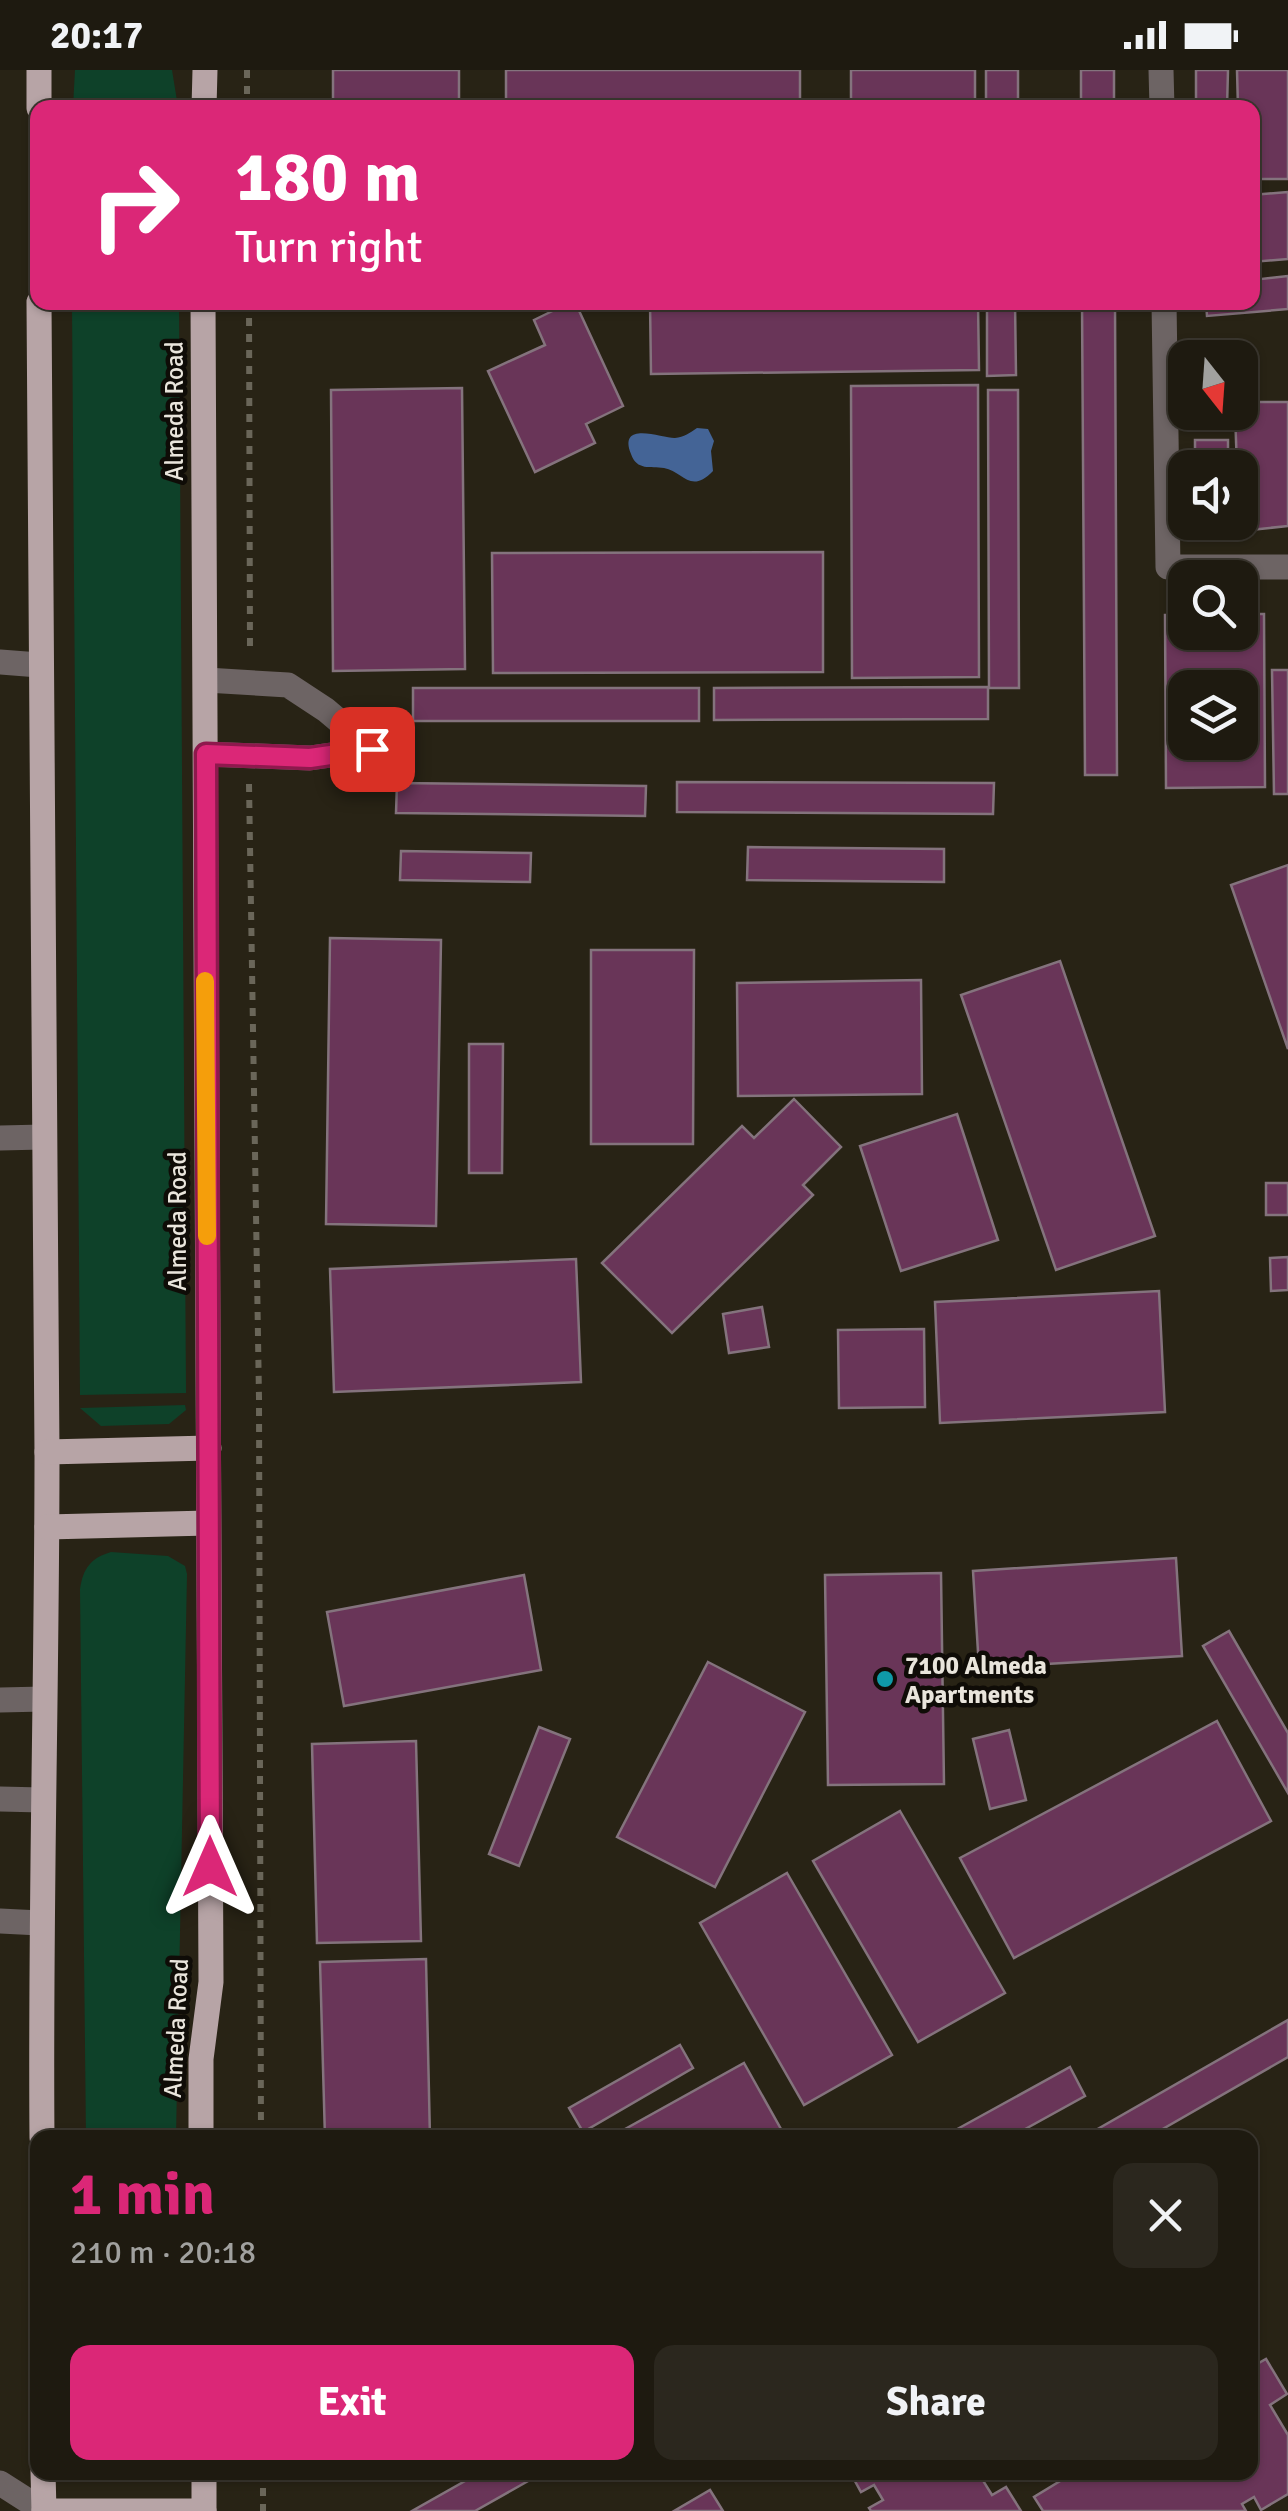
<!DOCTYPE html>
<meta charset="utf-8">
<style>
body{margin:0;font-family:Signika,sans-serif;background:#2b271e;color:#f1f3f6;height:100vh;display:flex;flex-direction:column;font-size:38px;white-space:nowrap}
*{box-sizing:border-box;margin:0}
p{font-size:32px;color:#a1a19f}
.icon{flex:none;width:55px;height:55px;fill:none;stroke:currentColor;stroke-width:2;stroke-linecap:round;stroke-linejoin:round}
.map{position:relative;flex:1;overflow:hidden}
.drawer{position:absolute;left:30px;top:2060px;width:1228px;height:350px;display:flex;flex-direction:column;background:#1e1a10;border-radius:20px;box-shadow:0 2px 8px #0004,0 0 0 2px #3c3830}
.drawer>*{flex:none}
.banner{position:absolute;left:30px;top:30px;width:1230px;height:210px;border-radius:20px;box-shadow:0 2px 8px #0004,0 0 0 2px #3c3830;background:#db2777;color:#fff;overflow:hidden}
.needle{width:65px;rotate:163deg}
.controls{position:absolute;left:1168px;top:270px;display:grid;gap:20px}
.controls a{display:grid;place-items:center;width:90px;height:90px;border-radius:20px;background:#1e1a10;box-shadow:0 2px 8px #0004,0 0 0 2px #3c3830;font-size:50px}
.pin{position:absolute;display:grid;place-items:center;width:85px;height:85px;color:#fff;margin:-42px;border-radius:20px;box-shadow:0 5px 15px #0006}
.me{position:absolute;width:110px;margin:-55px;rotate:0deg;stroke-linejoin:round;filter:drop-shadow(0 0 8px #0008)}
.turn{display:flex;align-items:center;gap:35px;height:210px;padding:0 40px;font-size:45px}
.turn .icon{width:130px;height:130px;stroke-width:2.5}
.turn b{display:block;font-size:70px;line-height:85px}
.round{display:grid;place-items:center;flex:none;width:105px;height:105px;border-radius:20px;background:#2b271e}
.overview{display:flex;align-items:center;justify-content:space-between;height:170px;padding:0 40px}
h1{font-size:60px;font-weight:700;line-height:75px;color:#db2777}
.primary-button{display:flex;gap:20px;margin-top:auto;padding:20px 40px}
.primary-button a{flex:1;height:115px;border-radius:20px;background:#db2777;color:#fff;font-size:40px;font-weight:700;line-height:115px;text-align:center}
.primary-button a+a{background:#2b271e;color:#f1f3f6}
.status{display:flex;justify-content:space-between;align-items:center;height:70px;padding:0 50px;background:#1e1a10;direction:ltr}
.status svg{height:28px;fill:currentColor}
.map>svg:first-child{display:block}
.green{fill:#0e4129}
.water{fill:#446496}
.building{fill:#693558;stroke:#84737d;stroke-width:2.5;fill-rule:evenodd}
.lines{fill:none;stroke-linecap:round;stroke-linejoin:round}
.path{stroke:#6a6659;stroke-width:6;stroke-dasharray:8 8;stroke-linecap:butt}
.minor{stroke:#6d6464;stroke-width:25}
.major{stroke:#b7a4a6;stroke-width:25}
.route-casing{stroke:#8e194d;stroke-width:25}
.route{stroke:#db2777;stroke-width:18}
.slow{stroke:#f59e0b;stroke-width:18}
.culture-dot{fill:#0f9aa8;stroke:#0f0c07;stroke-width:4}
.labels{text-anchor:middle;dominant-baseline:central;stroke-width:9;stroke-linejoin:round;paint-order:stroke}
.street-label{font-size:25px;fill:#e9e5dc;stroke:#0f0c07}
.poi-label{font-size:25px;font-weight:bold;fill:#e9e5dc;stroke:#0f0c07;text-anchor:start}
</style>
<div class="status"><b>20:17</b><svg viewBox="0 0 49 12"><path d="M0 12V9h3v3zM5 12V6h3v6zM10 12V3h3v9zM15 12V0h3v12zM26 1h20v11H26zM47 4h2v5h-2z"/></svg></div>
<div class="map">
<svg width="1288" height="2441" viewBox="0 0 1288 2441">
<rect width="100%" height="100%" fill="#282315"/>
<g class="green">
<path d="M75,0H172L178,37H73Z"/>
<path d="M72,233H179L186,1323L80,1325Z"/>
<path d="M185,1335L186,1340L169,1354L101,1356L80,1338Z"/>
<path d="M111,1482L168,1486L185,1496L187,1504L176,2067H86L80,1519C83,1498 91,1488 111,1482Z"/>
</g>
<path class="water" d="M697,358L708,359L714,371L711,381L713,401C690,425 683,401 664,398C650,396 637,401 631,384C617,349 665,369 675,368C684,367 690,363 697,358Z"/>
<g class="building">
<rect x="333" y="0" width="126" height="38"/>
<path d="M506,0H800V30L506,31Z"/>
<path d="M851,0H975V29L851,31Z"/>
<rect x="986" y="0" width="32" height="38"/>
<rect x="1081" y="0" width="33" height="38"/>
<path d="M1196,0H1228L1227,38H1196Z"/>
<path d="M1237,0H1288V109H1252V38H1238Z"/>
<path d="M1288,122V189L1252,192V125Z"/>
<path d="M1288,206V239L1207,246L1206,232H1252V210Z"/>
<path d="M571,232H575L623,336L586,354L595,373L535,402L488,301L545,275L534,250Z"/>
<path d="M650,232H978L979,300L651,304Z"/>
<path d="M987,232H1015L1016,305L987,306Z"/>
<path d="M1082,232H1115L1117,705H1085Z"/>
<path d="M978,315L979,607L852,608L851,316Z"/>
<path d="M462,318L465,599L333,601L331,320Z"/>
<path d="M988,320H1018L1019,618H989Z"/>
<path d="M1240,332H1288V456L1240,461V398H1237L1235,342H1240Z"/>
<rect x="1195" y="370" width="33" height="28"/>
<path d="M823,482V602L493,603L492,483Z"/>
<path d="M1240,544H1264L1265,717L1166,718L1165,545H1185V562H1240ZM1185,618H1240V672H1185Z"/>
<path d="M1272,600H1288V724H1274Z"/>
<path d="M988,617V649L714,650V618Z"/>
<rect x="413" y="618" width="286" height="33"/>
<path d="M677,712L994,713L993,744L677,742Z"/>
<path d="M397,713L646,716L645,746L396,743Z"/>
<path d="M748,777L944,779V812L747,810Z"/>
<path d="M401,781L531,783L530,812L400,810Z"/>
<path d="M1288,795V979L1231,815Z"/>
<path d="M330,868L441,870L436,1156L326,1154Z"/>
<path d="M591,880H694L693,1074H591Z"/>
<path d="M1060,891L1155,1166L1056,1200L961,925Z"/>
<path d="M921,910L922,1024L738,1026L737,913Z"/>
<path d="M469,974H503L502,1103H469Z"/>
<path d="M794,1029L841,1077L803,1115L813,1125L672,1263L602,1193L742,1056L754,1068Z"/>
<path d="M957,1044L998,1170L901,1201L860,1076Z"/>
<rect x="1266" y="1113" width="22" height="32"/>
<path d="M1288,1187V1220L1271,1221L1270,1188Z"/>
<path d="M576,1189L581,1312L334,1322L330,1199Z"/>
<path d="M1159,1221L1165,1342L940,1353L935,1232Z"/>
<path d="M762,1237L769,1277L729,1283L723,1244Z"/>
<path d="M924,1259L925,1337L839,1338L838,1260Z"/>
<path d="M1176,1488L1182,1586L979,1598L973,1501Z"/>
<path d="M941,1503L944,1714L828,1715L825,1505Z"/>
<path d="M524,1505L541,1600L344,1636L327,1542Z"/>
<path d="M1229,1561L1288,1663V1723L1203,1576Z"/>
<path d="M708,1592L805,1642L715,1817L617,1767Z"/>
<path d="M1217,1651L1271,1751L1014,1888L960,1788Z"/>
<path d="M539,1657L570,1669L519,1796L489,1784Z"/>
<path d="M1009,1660L1026,1730L990,1739L973,1669Z"/>
<path d="M416,1671L421,1871L317,1873L312,1674Z"/>
<path d="M900,1741L1005,1923L918,1972L813,1791Z"/>
<path d="M787,1803L892,1985L804,2035L700,1853Z"/>
<path d="M426,1889L430,2068H325L320,1892Z"/>
<path d="M1288,1950V1987L1147,2068H1082Z"/>
<path d="M680,1975L693,1998L583,2062L569,2038Z"/>
<path d="M744,1993L786,2068H609Z"/>
<path d="M1070,1997L1085,2026L1009,2068H941Z"/>
<path d="M1266,2289L1287,2324L1270,2335L1288,2365V2424L1261,2440L1254,2427L1242,2434L1246,2441H1043L1034,2427L1075,2402H1250V2298Z"/>
<path d="M481,2402H544L475,2441H412Z"/>
<path d="M850,2402H993L982,2409L992,2425L1006,2417L1021,2441H871L869,2438L883,2430L874,2415L861,2422Z"/>
<path d="M710,2420L723,2441H674Z"/>
</g>
<g class="lines">
<g class="path">
<path d="M247,0V38"/>
<path d="M249,232L250,581"/>
<path d="M249,714L259,1328L261,2068"/>
<path d="M263,2402V2441"/>
</g>
<g class="minor">
<path d="M1161,0L1162,38"/>
<path d="M1164,232L1168,497H1288"/>
<path d="M0,592L39,595"/>
<path d="M206,610L288,615L326,640L372,679L310,688L206,684"/>
<path d="M0,1068L43,1067"/>
<path d="M0,1630L44,1629"/>
<path d="M0,1729L42,1730"/>
<path d="M0,1851L40,1853"/>
<path d="M0,2413L44,2441"/>
</g>
<g class="major">
<path d="M39,38V0"/>
<path d="M204,38L205,0"/>
<path d="M39,232C39,617 46,1001 47,1385C47,1613 40,1840 42,2068"/>
<path d="M47,1382L209,1378"/>
<path d="M47,1457L208,1453"/>
<path d="M201,2068V1989L211,1912L203,232"/>
<path d="M43,2402L44,2441"/>
<path d="M204,2402V2441"/>
<path d="M44,2441H204"/>
</g>
</g>
<g class="lines">
<g class="route-casing">
<path id="route" d="M210,1797L206,684L310,688L372,679"/>
</g>
<use href="#route" class="route"/>
<path class="slow" d="M205,911L207,1166"/>
</g>
<circle class="culture-dot" cx="885" cy="1609" r="10"/>
<g class="labels">
<g class="street-label">
<text transform="translate(174 341) rotate(-90)">Almeda Road</text>
<text transform="translate(177 1151) rotate(-90)">Almeda Road</text>
<text transform="translate(176 1958) rotate(-87)">Almeda Road</text>
</g>
<g class="poi-label">
<text x="905" y="1595">7100 Almeda<tspan x="905" dy="29">Apartments</tspan></text>
</g>
</g>
</svg>
<div class="controls">
<a><svg class="needle" viewBox="-14 -14 28 28"><path d="M0-13l5 13h-10z" fill="#e53935"/><path d="M0 13l5-13h-10z" fill="#a1a19f"/></svg></a>
<a><svg class="icon" aria-label="sound" viewBox="0 0 24 24"><path d="M4 9h4l5-4v14l-5-4H4zM17 9q2 3 0 6"/></svg></a>
<a><svg class="icon" aria-label="search" viewBox="0 0 24 24"><circle cx="10" cy="10" r="6"/><path d="M15 15l6 6"/></svg></a>
<a><svg class="icon" aria-label="layers" viewBox="0 0 24 24"><path d="M12 4l9 5-9 5-9-5zM3 14l9 5 9-5"/></svg></a>
</div>
<div class="pin" style="left:372px;top:679px;background:#d93025"><svg class="icon" aria-label="arrive" viewBox="0 0 24 24"><path d="M6 21V4h12l-3 4 3 4H6"/></svg></div>
<svg class="me" style="left:210px;top:1797px" viewBox="-20 -20 40 40"><path d="M0-17L14 15 0 8-14 15z" fill="#db2777" stroke="#fff" stroke-width="4"/></svg>
<div class="banner">
<div class="turn"><svg class="icon" aria-label="right" viewBox="0 0 24 24"><path d="M7 20v-9h11M14 6l5 5-5 5"/></svg><div><b>180 m</b>Turn right</div></div>
</div>
<section class="drawer">
<div class="overview"><div><h1>1 min</h1><p>210 m · 20:18</p></div><a class="round"><svg class="icon" aria-label="close" viewBox="0 0 24 24"><path d="M6 6l12 12M18 6L6 18"/></svg></a></div>
<div class="primary-button"><a>Exit</a><a>Share</a></div>
</section>
</div>
